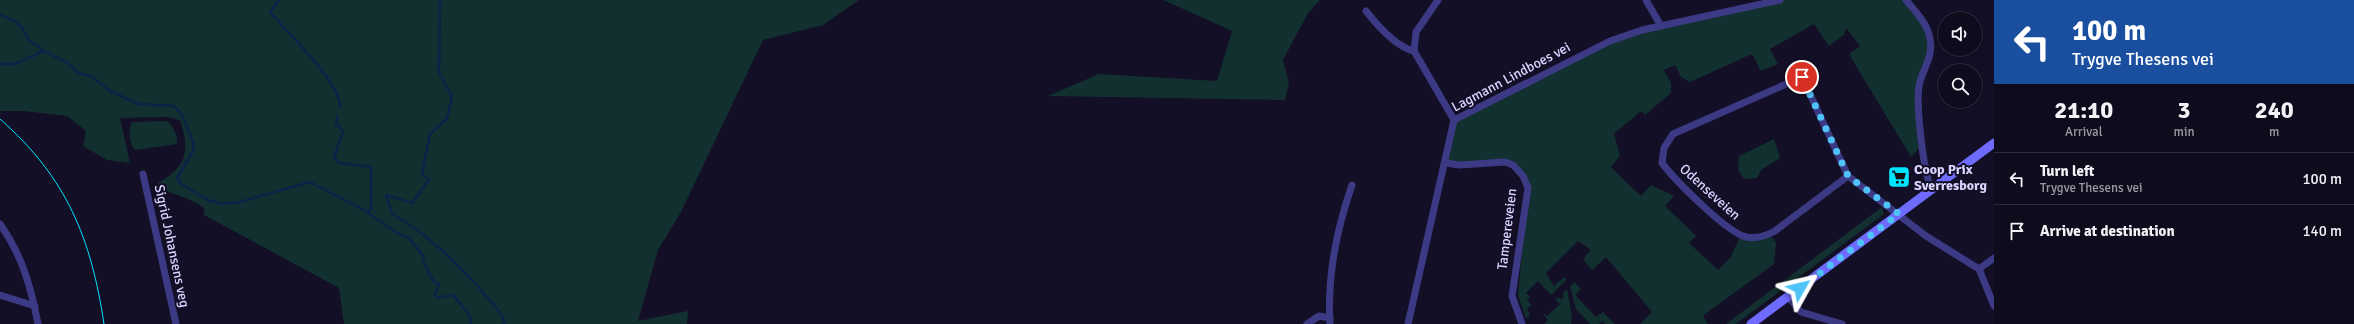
<!DOCTYPE html>
<style>
body{margin:0;font-family:Signika,sans-serif;background:#171425;color:#f1f3f6;height:100vh;display:flex;flex-direction:column;font-size:15px;white-space:nowrap}
*{box-sizing:border-box;margin:0}
p{font-size:13px;color:#9b9ba3}
.icon{flex:none;width:22px;height:22px;fill:none;stroke:currentColor;stroke-width:2;stroke-linecap:round;stroke-linejoin:round}
.map{position:relative;flex:1;overflow:hidden}
.sheet{display:flex;flex-direction:column;background:#0e0b1c;width:360px}
.sheet>*{flex:none}
.top-card{background:#1a4fa0;color:#fff;overflow:hidden}
.fabs{position:absolute;left:1938px;top:12px;display:grid;gap:8px}
.fabs a{display:grid;place-items:center;width:44px;height:44px;border-radius:50%;background:#0e0b1c;box-shadow:0 2px 10px #0003,0 0 0 1px #2e2b3b;font-size:20px}
.pin{position:absolute;display:grid;place-items:center;width:34px;height:34px;color:#fff;margin:-17px;border:2px solid #fff;border-radius:50%;box-shadow:0 1px 4px #0007}
.me{position:absolute;width:44px;margin:-22px;rotate:53deg;stroke-linejoin:round;filter:drop-shadow(0 0 3px #0008)}
.turn{display:flex;align-items:center;gap:14px;height:84px;padding:0 12px;font-size:18px}
.turn .icon{width:52px;height:52px;stroke-width:2.5}
.turn b{display:block;font-size:28px;line-height:34px}
.eta{display:flex;justify-content:space-evenly;align-items:center;height:68px;text-align:center}
.eta b{font-size:24px;font-weight:700;line-height:28px}
ul{padding:0;list-style:none}
li{display:flex;align-items:center;gap:12px;height:52px;padding:0 12px;border-top:1px solid #2e2b3b}
li div{flex:1}
li b{display:block;font-size:15px}
li em{font-style:normal}
main{display:flex;flex:1;min-height:0}
.map>svg:first-child{display:block}
.green{fill:#12302f}
.lines{fill:none;stroke-linecap:round;stroke-linejoin:round}
.stream{stroke:#0c2248;stroke-width:2.5}
.street{stroke:#3d3a85;stroke-width:7}
.secondary{stroke:#6f6bff;stroke-width:9}
.tram{stroke:#00e5ff;stroke-width:1}
.route{stroke:#4fc3f7;stroke-width:7;stroke-dasharray:0 12.6}
.labels{text-anchor:middle;dominant-baseline:central;stroke-width:4;stroke-linejoin:round;paint-order:stroke}
.street-label{font-size:14px;fill:#d9d4ff;stroke:#130f26}
.poi-label{font-size:14px;font-weight:bold;fill:#d9d4ff;stroke:#130f26;text-anchor:start}
</style>
<main>
<div class="map">
<svg width="1994" height="324" viewBox="0 0 1994 324">
<rect width="100%" height="100%" fill="#130f26"/>
<g class="green">
<path d="M0,0H859L823,25L763,40L681,212L658,250L638,321L688,311L687,324H344L339,288L204,215V208C190,198 176,195 160,189L158,183C187,167 190,150 180,120L167,117L120,118L130,163L107,160L83,146L86,131L67,116L24,111H0Z"/>
<path d="M1163,0H1320L1308,13L1283,60L1289,83L1285,100L1048,96L1099,74L1217,81L1232,31Z"/>
<path d="M1780,0H1903L1924,28L1931,47L1918,101L1923,144L1911,157L1849,54L1860,46L1847,29L1844,32L1845,34L1829,46L1814,24L1770,49L1778,64L1761,71L1752,54L1690,82L1681,77L1675,65L1664,70L1671,83V93L1645,115L1641,111L1614,134L1620,156L1611,167L1641,196L1651,185L1674,196L1665,206L1696,236L1689,243L1718,270L1730,258L1741,235L1770,234L1776,243L1774,264L1708,312L1703,316L1708,324H1640L1652,312L1606,257L1592,270L1583,259L1591,250L1578,241L1546,273L1554,286L1564,277L1566,280L1551,295L1538,281L1526,293L1530,297L1527,300L1532,305L1527,309L1530,315L1526,319L1518,295L1528,188L1513,165L1445,163L1454,120L1610,41Z"/>
<path d="M167,121C173,126 178,136 177,144L135,150C129,144 128,129 132,122Z"/>
<path d="M1774,139L1780,158L1761,170L1757,178L1744,179L1738,170L1739,156Z"/>
<path d="M1882,207L1884,214L1736,324H1726Z"/>
<path d="M1575,282L1581,289L1575,295L1596,317L1603,312L1615,324H1605L1602,321L1599,324H1590L1576,309L1570,286Z"/>
<path d="M1567,289L1572,316L1571,324H1544L1548,320L1542,313L1547,316L1560,304L1556,300L1558,297L1561,300L1564,297L1562,294Z"/>
</g>
<g class="lines">
<g class="stream">
<path d="M279,0L270,12C286,31 343,85 340,108"/>
<path d="M440,0L439,72L452,97L447,118L430,134L422,174L429,180L412,203L386,195L392,214C429,235 452,259 481,290C489,300 501,310 505,322L503,324"/>
<path d="M0,15L15,21L21,27L29,40L46,52L68,63L78,73L91,76L110,91L139,104L174,106L181,113L194,144L193,151L177,178L181,184L208,200L222,204L240,202L310,182L364,210L397,233L409,238L423,256V261L434,282L439,284L435,296L437,298L453,295L470,316L471,324"/>
<path d="M0,64H15L44,51"/>
<path d="M338,115L336,123L343,132L334,157L340,163L371,167V208L368,213"/>
</g>
<g class="street">
<path d="M1438,0L1416,32L1414,51L1454,120"/>
<path d="M1646,0L1661,26"/>
<path d="M1906,0C1915,11 1928,24 1930,39C1934,56 1922,70 1919,86C1916,104 1923,174 1932,189"/>
<path d="M1366,11C1377,25 1396,47 1414,51"/>
<path d="M1445,163L1460,165L1505,162L1513,165L1523,176L1528,188L1512,296L1522,324"/>
<path d="M143,174L176,324"/>
<path d="M1848,176L1775,231C1766,236 1757,239 1746,237C1726,232 1675,180 1662,163L1664,148L1673,134L1802,77L1848,176L1926,236L1979,269L1994,306"/>
<path d="M0,224C22,255 31,287 38,324"/>
<path d="M1979,269L1994,258"/>
<path d="M0,295L35,306"/>
<path d="M1788,297L1801,312L1842,324"/>
<path d="M1307,324L1319,316L1330,318"/>
<path d="M1330,324C1327,276 1336,231 1352,185"/>
<path d="M1408,324L1454,120L1610,41L1642,30L1780,0"/>
</g>
<path class="secondary" d="M1751,324L1994,143"/>
<path class="tram" d="M0,119C67,178 91,238 104,324"/>
</g>
<g class="lines">
<path class="route" d="M1800,288L1899,214L1848,176L1802,77"/>
</g>
<defs>
<g id="supermarket-square" transform="scale(1.15)"><rect x="-9" y="-9" width="18" height="18" rx="4" fill="#00e5ff" stroke="#130f26"/><path d="M-6-5.5h2.5l.6 2H6L4.5 2H-2.5L-4.4-4H-6ZM-1.5 3.2a1.3 1.3 0 1 0 .1 0ZM3 3.2a1.3 1.3 0 1 0 .1 0Z" fill="#111"/></g>
</defs>
<g fill-rule="evenodd">
<use href="#supermarket-square" x="1899" y="177"/>
</g>
<g class="labels">
<g class="street-label">
<text transform="translate(1511 77) rotate(-28)">Lagmann Lindboes vei</text>
<text transform="translate(1710 192) rotate(42)">Odenseveien</text>
<text transform="translate(1507 229) rotate(-83)">Tampereveien</text>
<text transform="translate(172 246) rotate(78)">Sigrid Johansens veg</text>
</g>
<g class="poi-label">
<text x="1914" y="169">Coop Prix<tspan x="1914" dy="16">Sverresborg</tspan></text>
</g>
</g>
</svg>
<div class="fabs">
<a><svg class="icon" aria-label="sound" viewBox="0 0 24 24"><path d="M4 9h4l5-4v14l-5-4H4zM17 9q2 3 0 6"/></svg></a>
<a><svg class="icon" aria-label="search" viewBox="0 0 24 24"><circle cx="10" cy="10" r="6"/><path d="M15 15l6 6"/></svg></a>
</div>
<div class="pin" style="left:1802px;top:77px;background:#d93025"><svg class="icon" aria-label="arrive" viewBox="0 0 24 24"><path d="M6 21V4h12l-3 4 3 4H6"/></svg></div>
<svg class="me" style="left:1800px;top:288px" viewBox="-20 -20 40 40"><path d="M0-17L14 15 0 8-14 15z" fill="#4fc3f7" stroke="#fff" stroke-width="4"/></svg>
</div>
<section class="sheet">
<div class="top-card">
<div class="turn"><svg class="icon" aria-label="left" viewBox="0 0 24 24"><path d="M17 20v-9H6M10 6l-5 5 5 5"/></svg><div><b>100 m</b>Trygve Thesens vei</div></div>
</div>
<div class="eta">
<div><b>21:10</b><p>Arrival</p></div>
<div><b>3</b><p>min</p></div>
<div><b>240</b><p>m</p></div>
</div>
<ul>
<li><svg class="icon" aria-label="left" viewBox="0 0 24 24"><path d="M17 20v-9H6M10 6l-5 5 5 5"/></svg><div><b>Turn left</b><p>Trygve Thesens vei</p></div><em>100 m</em></li>
<li><svg class="icon" aria-label="arrive" viewBox="0 0 24 24"><path d="M6 21V4h12l-3 4 3 4H6"/></svg><div><b>Arrive at destination</b></div><em>140 m</em></li>
</ul>
</section>
</main>
